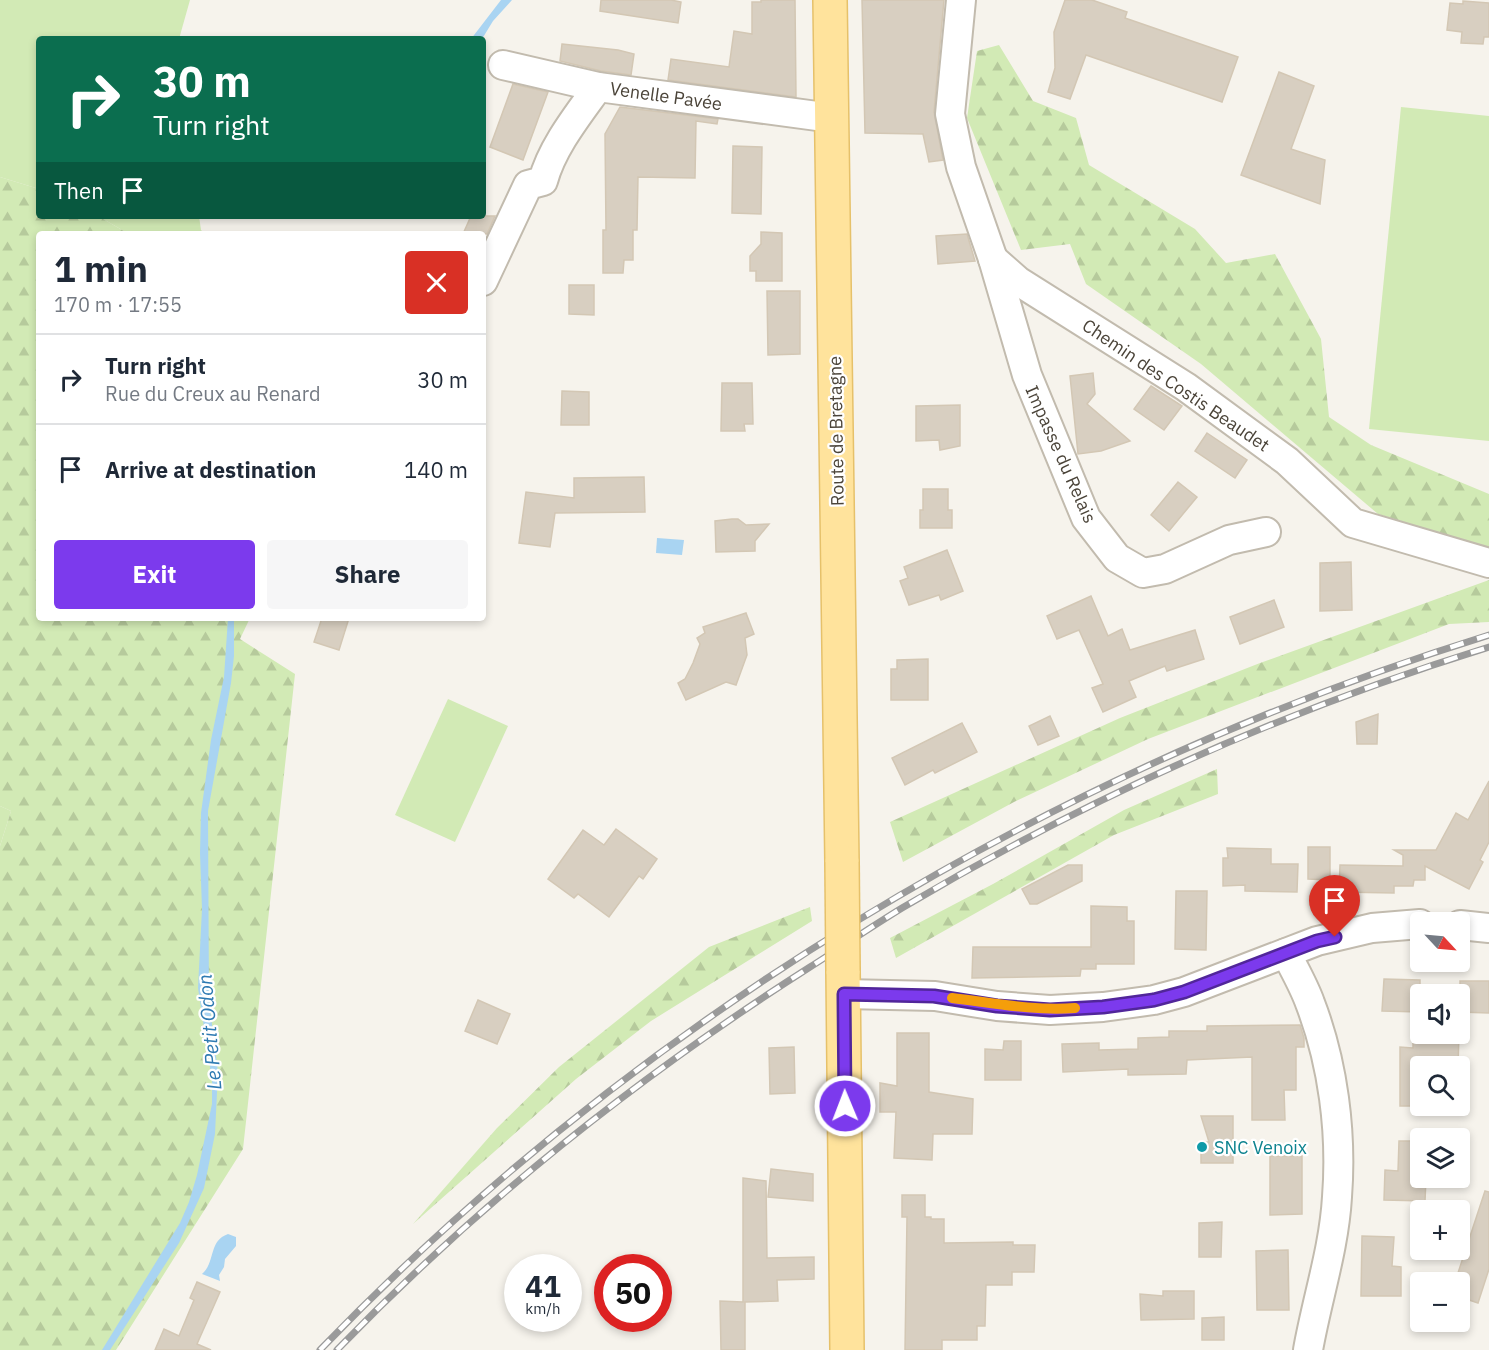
<!DOCTYPE html>
<meta charset="utf-8">
<style>
body{margin:0;font-family:"IBM Plex Sans",sans-serif;background:#f6f6f7;color:#1f2937;height:100vh;display:flex;flex-direction:column;font-size:22px;white-space:nowrap}
*{box-sizing:border-box;margin:0}
p{font-size:20px;color:#747a83}
.icon{flex:none;width:33px;height:33px;fill:none;stroke:currentColor;stroke-width:2;stroke-linecap:round;stroke-linejoin:round}
.map{position:relative;flex:1;overflow:hidden}
.details{position:absolute;left:36px;top:231px;width:450px;height:390px;display:flex;flex-direction:column;background:#fff;border-radius:6px;box-shadow:0 3px 9px #0003}
.details>*{flex:none}
.hud{position:absolute;left:36px;top:36px;width:450px;height:183px;border-radius:6px;box-shadow:0 3px 9px #0003;background:#0b6e4f;color:#fff;overflow:hidden}
.needle{width:39px;rotate:116deg}
.controls{position:absolute;left:1410px;top:912px;display:grid;gap:12px}
.controls a{display:grid;place-items:center;width:60px;height:60px;border-radius:6px;background:#fff;box-shadow:0 3px 9px #0003;font-size:30px}
.speed{position:absolute;left:504px;top:1254px;display:flex;gap:12px;font-size:30px;font-weight:700;text-align:center}
.speed>*{display:grid;place-content:center;width:78px;height:78px;border-radius:50%;background:#fff;box-shadow:0 3px 9px #0003;line-height:1}
.speed small{font-size:15px;font-weight:400}
.speed .limit{border:9px solid #d22;background:#fff;color:#111}
.pin{position:absolute;display:grid;place-items:center;width:51px;height:51px;color:#fff;margin:-62px -26px;border-radius:50% 50% 50% 0;rotate:-45deg;box-shadow:0 0 6px #0007}
.pin .icon{rotate:45deg}
.me{position:absolute;width:66px;margin:-33px;rotate:359deg;stroke-linejoin:round;filter:drop-shadow(0 0 4px #0008)}
.turn{display:flex;align-items:center;gap:21px;height:126px;padding:0 18px;font-size:27px}
.turn .icon{width:78px;height:78px;stroke-width:2.5}
.turn b{display:block;font-size:42px;line-height:51px}
.then{display:flex;align-items:center;height:57px;padding:0 18px;background:#0003;gap:12px;font-size:22px}
.round{display:grid;place-items:center;flex:none;width:63px;height:63px;border-radius:6px;background:#f6f6f7}
.head{display:flex;align-items:center;justify-content:space-between;height:102px;padding:0 18px}
h1{font-size:36px;font-weight:700;line-height:45px}
.primary-button{display:flex;gap:12px;margin-top:auto;padding:12px 18px}
.primary-button a{flex:1;height:69px;border-radius:6px;background:#7c3aed;color:#fff;font-size:24px;font-weight:700;line-height:69px;text-align:center}
.primary-button a+a{background:#f6f6f7;color:#1f2937}
ul{padding:0;list-style:none}
li{display:flex;align-items:center;gap:18px;height:90px;padding:0 18px;border-top:2px solid #e0e1e3}
li div{flex:1}
li b{display:block;font-size:22px}
li em{font-style:normal}
.map>svg:first-child{display:block}
.green{fill:#d2eab5}
.forest{fill:url(#forest-firs)}
.water{fill:#a9d4f2}
.building{fill:#d8cfc1;stroke:#d3c7b4;stroke-width:1.5}
.lines{fill:none;stroke-linecap:round;stroke-linejoin:round}
.minor-casing{stroke:#c2bbae;stroke-width:32}
.major-casing{stroke:#e6c16a;stroke-width:36}
.minor{stroke:#fff;stroke-width:28}
.major{stroke:#ffe39c;stroke-width:33}
.rail-casing{stroke:#9a9a9a;stroke-width:7}
.rail{stroke:#fff;stroke-width:4.5;stroke-dasharray:14;stroke-linecap:butt}
.major-bridge-casing{stroke:#e6c16a;stroke-width:36;stroke-linecap:butt}
.major-bridge{stroke:#ffe39c;stroke-width:33}
.route-casing{stroke:#51269a;stroke-width:15}
.route{stroke:#7c3aed;stroke-width:10}
.slow{stroke:#f59e0b;stroke-width:10}
.culture-dot{fill:#0f9aa8;stroke:#fff;stroke-width:2}
.labels{text-anchor:middle;dominant-baseline:central;stroke-width:4.5;stroke-linejoin:round;paint-order:stroke}
.street-label{font-size:18px;fill:#4b4439;stroke:#fff}
.culture-label{font-size:18px;fill:#0d838f;stroke:#fff;text-anchor:start}
.water-label{font-size:20px;font-style:italic;fill:#2e7ab2;stroke:#fff}
</style>
<div class="map">
<svg width="1489" height="1350" viewBox="0 0 1489 1350">
<defs>
<pattern id="forest-firs" width="22" height="20" patternUnits="userSpaceOnUse" patternTransform="scale(1.5)"><rect width="22" height="20" fill="#d2eab5"/><path d="M5 1l3.5 6h-7zM16 11l3.5 6h-7z" fill="#b6ca9c"/></pattern>
</defs>
<rect width="100%" height="100%" fill="#f6f3ec"/>
<g class="green">
<path d="M0,0H190L179,39H39V189L0,177Z"/>
<path d="M1401,107L1489,116V441L1369,429Z"/>
<path d="M98,216H199L201,230L205,234H129Z"/>
<path d="M448,699L508,726L455,842L395,815Z"/>
<path d="M0,806L11,811L0,846Z"/>
</g>
<g class="forest">
<path d="M999,45L1033,101L1076,118L1089,165L1195,229L1226,263L1275,254L1321,339L1329,417L1371,445L1489,494V548L1378,514L1201,364L1086,284L1070,244L1021,250L967,118L977,51Z"/>
<path d="M0,177L39,189V216H98L129,234H39V618H250L240,639L295,674L243,1149L116,1350H0V846L11,811L0,806Z"/>
<path d="M1489,580V622L1449,624L1148,739L1014,802L903,862L890,822L1120,718L1260,663Z"/>
<path d="M1217,769L1218,794L1114,835L896,958L890,938L993,884L1124,810Z"/>
<path d="M810,907L812,921L651,1021L576,1079L413,1224L497,1128L559,1067L709,947Z"/>
</g>
<g class="water">
<path d="M501,0H512L493,21L482,39H471Z"/>
<path d="M657,538L684,540L682,555L656,553Z"/>
<path d="M228,618H234V656L231,683L208,811L209,1001L218,1072L215,1134L204,1188L179,1243L110,1350H102L180,1223L189,1202L197,1175L212,1104V1080L198,988L202,909L200,853L201,813L211,740L224,677Z"/>
<path d="M228,1234L236,1237V1246L225,1259L224,1267L219,1275L220,1281L202,1274C216,1262 208,1241 228,1234Z"/>
</g>
<g class="building">
<path d="M601,0H671L681,2L678,23L600,11Z"/>
<path d="M761,0H795L796,97L668,80L671,59L729,67L734,31L752,34V2H761Z"/>
<path d="M862,0H944L934,112L943,160L929,162L923,134L865,133Z"/>
<path d="M1065,0H1092L1127,12L1125,18L1238,57L1222,102L1086,55L1070,99L1048,92L1055,68L1054,32Z"/>
<path d="M1463,1L1489,3V37H1484L1483,44L1461,43L1462,32L1447,30L1450,3L1463,4Z"/>
<path d="M562,44L618,50L634,54L631,75L601,71L560,61Z"/>
<path d="M1279,72L1314,86L1291,149L1325,160L1320,204L1241,175Z"/>
<path d="M513,84L548,92L523,160L490,147Z"/>
<path d="M620,107L718,119L717,124L696,121L695,178L638,177L637,230H633V260H624L623,273H603V230H606L605,134Z"/>
<path d="M733,146L762,147L761,214L732,213Z"/>
<path d="M471,216H495L487,234H463Z"/>
<path d="M761,232L782,233V281H756V271H750V256L761,244Z"/>
<path d="M967,234L975,261L938,264L936,236Z"/>
<path d="M569,285H594V315L569,314Z"/>
<path d="M767,291H800V354L768,355Z"/>
<path d="M1093,373L1095,394L1087,404L1130,441L1101,451L1078,454L1070,376Z"/>
<path d="M722,383H752L753,424H744L745,431H721Z"/>
<path d="M1151,386L1182,406L1164,430L1134,409Z"/>
<path d="M562,391L589,392V425H561Z"/>
<path d="M960,405V446L940,450L939,440L916,441V406Z"/>
<path d="M1207,433L1247,460L1235,478L1195,451Z"/>
<path d="M644,477L645,512L555,513L550,547L519,543L526,492L574,498V478Z"/>
<path d="M1178,482L1197,497L1169,531L1151,515Z"/>
<path d="M923,489H948V510H952V528H920V510H923Z"/>
<path d="M732,519H738L746,525L769,524L755,541V551L716,552L715,521Z"/>
<path d="M947,550L963,591L941,600L939,595L909,605L900,581L908,578L904,567Z"/>
<path d="M1351,562L1352,610L1320,611V563Z"/>
<path d="M1091,596L1108,636L1122,629L1130,650L1195,630L1204,659L1167,671L1165,666L1129,681L1136,697L1103,712L1092,688L1103,684L1079,630L1057,639L1047,616Z"/>
<path d="M1274,600L1284,627L1240,644L1230,617Z"/>
<path d="M746,613L754,634L745,638L747,655L736,685L726,682L686,700L678,683L685,679L693,663L700,644L697,638L705,633L703,627Z"/>
<path d="M322,618H349L339,650L314,642Z"/>
<path d="M928,659V700H891V669H897V660Z"/>
<path d="M1378,714L1377,744H1357L1356,722Z"/>
<path d="M1050,716L1059,736L1038,745L1029,726Z"/>
<path d="M962,723L977,752L935,773L933,770L905,785L892,758Z"/>
<path d="M1489,781V842L1480,860L1483,862L1469,889L1425,866V880H1414L1413,886H1394V893L1339,892L1340,865L1403,866V855L1394,850H1436L1456,813L1468,820Z"/>
<path d="M616,829L657,859L643,879L639,876L609,917L578,894L574,898L548,879L583,830L604,845Z"/>
<path d="M1308,847H1330V880L1308,879Z"/>
<path d="M1227,848L1271,849V864H1298L1297,892L1245,891V885L1223,886V858H1228Z"/>
<path d="M1068,865H1082V881L1037,904H1030L1022,889Z"/>
<path d="M1176,891H1207L1206,950L1175,949Z"/>
<path d="M1091,906L1127,907V921H1134V964H1096V969H1081L1080,976L972,978L973,947H1091Z"/>
<path d="M1384,979L1420,980V1012L1382,1011Z"/>
<path d="M1460,981H1489V1013L1460,1012Z"/>
<path d="M478,1000L510,1014L497,1044L465,1031Z"/>
<path d="M1300,1025L1304,1038V1047H1296V1090H1284L1285,1120H1252V1057L1187,1060L1186,1074L1128,1075V1069L1063,1072L1062,1044L1099,1043V1050L1138,1049V1038L1169,1037V1031H1207V1026Z"/>
<path d="M897,1033H929V1092L973,1099L972,1134H933L932,1160L894,1158L896,1112H880V1083L897,1086Z"/>
<path d="M1413,1034H1459L1458,1066H1420V1106H1400V1047L1413,1048Z"/>
<path d="M1004,1041H1021V1080H985V1049L1003,1050Z"/>
<path d="M794,1047L795,1093L770,1094L769,1048Z"/>
<path d="M1201,1116H1233V1163H1201V1142H1209Z"/>
<path d="M1399,1141H1420V1178H1426L1425,1201L1384,1200L1385,1170L1398,1171Z"/>
<path d="M1270,1156H1302V1214L1270,1215Z"/>
<path d="M771,1169L813,1174V1201L768,1197Z"/>
<path d="M743,1178L766,1181L767,1258L814,1257V1279L777,1280L778,1301L745,1302V1350H721L720,1301L743,1302Z"/>
<path d="M1485,1191L1489,1192V1269L1478,1303L1460,1297V1282H1455Z"/>
<path d="M902,1195H925V1217H931V1219H944V1243L1013,1242V1245H1035L1034,1272H1012V1285H986L985,1326H977V1340H942V1350H905L907,1217H902Z"/>
<path d="M1222,1222L1221,1257H1199V1223Z"/>
<path d="M1362,1236L1394,1237L1392,1266L1401,1267V1296H1361Z"/>
<path d="M1288,1250L1289,1310H1257L1256,1251Z"/>
<path d="M197,1282L220,1292L197,1344L211,1350H155L164,1329L179,1336L194,1300L190,1298Z"/>
<path d="M1163,1291H1194V1319L1141,1320L1140,1294L1163,1296Z"/>
<path d="M1224,1317V1340H1202V1318Z"/>
</g>
<g class="lines">
<g class="minor-casing">
<g id="minor">
<path d="M961,0L950,114L961,167L993,259L1027,375L1086,518L1117,558L1143,573L1165,569L1229,540L1266,532"/>
<path d="M503,65L598,87L832,118"/>
<path d="M993,259L1018,281L1186,387L1287,461L1353,523L1489,563"/>
<path d="M483,281L528,185L543,181C552,147 578,115 598,87"/>
<path d="M1460,925L1489,928"/>
<path d="M1286,953C1294,969 1304,986 1310,1003C1333,1063 1342,1132 1337,1197C1334,1249 1317,1299 1308,1350"/>
<path d="M844,994L935,996L997,1006L1050,1010L1103,1007L1154,1000L1184,992L1317,941L1372,928L1420,924"/>
</g>
</g>
<g class="major-casing">
<g id="major">
<path d="M830,0L842,862"/>
<path d="M843,971L847,1350"/>
</g>
</g>
<use href="#minor" class="minor"/>
<use href="#major" class="major"/>
<g class="rail-casing">
<g id="rail">
<path d="M320,1350C639,1019 1050,771 1489,635"/>
<path d="M337,1350C478,1204 639,1076 810,967C840,948 871,927 902,908C1086,799 1285,710 1489,647"/>
</g>
</g>
<use href="#rail" class="rail"/>
<g class="major-bridge-casing">
<path id="major-bridge" d="M842,862L843,971"/>
</g>
<use href="#major-bridge" class="major-bridge"/>
</g>
<g class="lines">
<g class="route-casing">
<path id="route" d="M845,1106L844,994L934,996L997,1006L1050,1010L1103,1007L1154,1000L1184,992L1317,941L1335,937"/>
</g>
<use href="#route" class="route"/>
<path class="slow" d="M952,998C994,1003 1033,1011 1075,1008"/>
</g>
<circle class="culture-dot" cx="1202" cy="1147" r="6"/>
<g class="labels">
<g class="street-label">
<text transform="translate(666 96) rotate(8)">Venelle Pavée</text>
<text transform="translate(1176 385) rotate(34)">Chemin des Costis Beaudet</text>
<text transform="translate(836 431) rotate(-91)">Route de Bretagne</text>
<text transform="translate(1061 454) rotate(66)">Impasse du Relais</text>
</g>
<g class="culture-label">
<text x="1214" y="1147">SNC Venoix</text>
</g>
<g class="water-label">
<text transform="translate(209 1032) rotate(-95)">Le Petit Odon</text>
</g>
</g>
</svg>
<div class="controls">
<a><svg class="needle" viewBox="-14 -14 28 28"><path d="M0-13l5 13h-10z" fill="#e53935"/><path d="M0 13l5-13h-10z" fill="#747a83"/></svg></a>
<a><svg class="icon" aria-label="sound" viewBox="0 0 24 24"><path d="M4 9h4l5-4v14l-5-4H4zM17 9q2 3 0 6"/></svg></a>
<a><svg class="icon" aria-label="search" viewBox="0 0 24 24"><circle cx="10" cy="10" r="6"/><path d="M15 15l6 6"/></svg></a>
<a><svg class="icon" aria-label="layers" viewBox="0 0 24 24"><path d="M12 4l9 5-9 5-9-5zM3 14l9 5 9-5"/></svg></a>
<a>+</a>
<a>−</a>
</div>
<div class="speed"><div>41<small>km/h</small></div><div class="limit">50</div></div>
<div class="pin" style="left:1335px;top:937px;background:#d93025"><svg class="icon" aria-label="arrive" viewBox="0 0 24 24"><path d="M6 21V4h12l-3 4 3 4H6"/></svg></div>
<svg class="me" style="left:845px;top:1106px" viewBox="-20 -20 40 40"><circle r="17" fill="#7c3aed" stroke="#fff" stroke-width="3"/><path d="M0-11L8 9 0 5-8 9z" fill="#fff"/></svg>
<div class="hud">
<div class="turn"><svg class="icon" aria-label="right" viewBox="0 0 24 24"><path d="M7 20v-9h11M14 6l5 5-5 5"/></svg><div><b>30 m</b>Turn right</div></div>
<div class="then">Then<svg class="icon" aria-label="arrive" viewBox="0 0 24 24"><path d="M6 21V4h12l-3 4 3 4H6"/></svg></div>
</div>
<section class="details">
<div class="head"><div><h1>1 min</h1><p>170 m · 17:55</p></div><a class="round" style="background:#d93025;color:#fff"><svg class="icon" aria-label="close" viewBox="0 0 24 24"><path d="M6 6l12 12M18 6L6 18"/></svg></a></div>
<ul>
<li><svg class="icon" aria-label="right" viewBox="0 0 24 24"><path d="M7 20v-9h11M14 6l5 5-5 5"/></svg><div><b>Turn right</b><p>Rue du Creux au Renard</p></div><em>30 m</em></li>
<li><svg class="icon" aria-label="arrive" viewBox="0 0 24 24"><path d="M6 21V4h12l-3 4 3 4H6"/></svg><div><b>Arrive at destination</b></div><em>140 m</em></li>
</ul>
<div class="primary-button"><a>Exit</a><a>Share</a></div>
</section>
</div>
